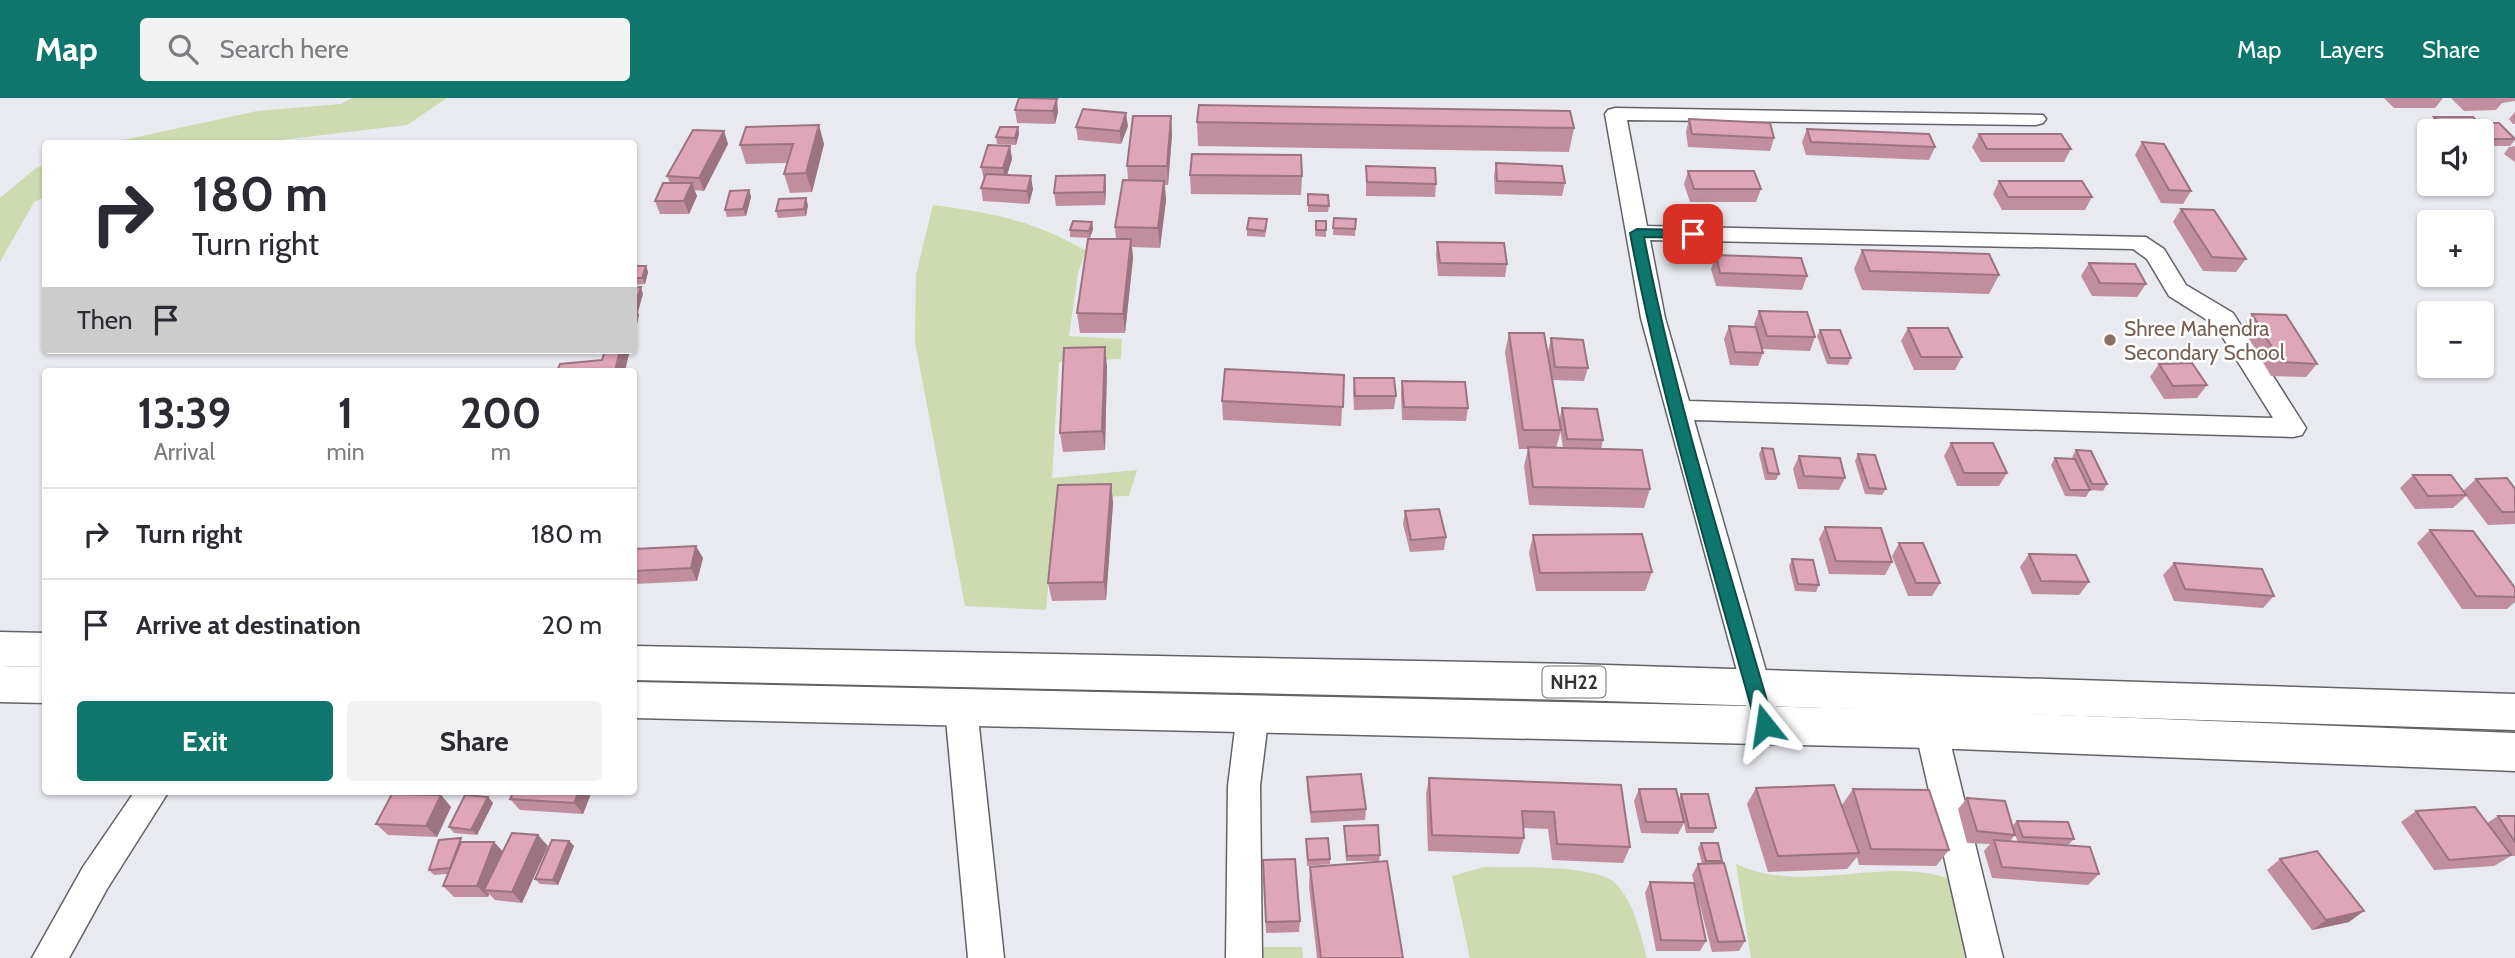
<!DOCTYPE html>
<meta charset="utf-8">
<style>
body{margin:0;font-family:Cabin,sans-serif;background:#f2f2f3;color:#2b2b33;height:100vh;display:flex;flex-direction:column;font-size:26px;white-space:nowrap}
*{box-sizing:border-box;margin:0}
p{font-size:23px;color:#7c7c81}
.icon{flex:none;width:38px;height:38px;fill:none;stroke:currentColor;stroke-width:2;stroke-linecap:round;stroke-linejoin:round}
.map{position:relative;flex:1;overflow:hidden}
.panel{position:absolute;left:42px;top:270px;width:595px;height:427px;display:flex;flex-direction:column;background:#fff;border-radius:7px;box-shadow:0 2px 5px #0004}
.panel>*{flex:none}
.guide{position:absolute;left:42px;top:42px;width:595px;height:214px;border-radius:7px;box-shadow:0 2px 5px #0004;background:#fff;color:#2b2b33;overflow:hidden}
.controls{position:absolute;left:2417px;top:21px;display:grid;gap:14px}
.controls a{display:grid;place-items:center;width:77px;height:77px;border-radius:7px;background:#fff;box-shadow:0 2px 5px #0004;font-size:35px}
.pin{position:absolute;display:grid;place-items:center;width:60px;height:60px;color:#fff;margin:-30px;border-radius:14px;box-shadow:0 4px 10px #0006}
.me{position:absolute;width:77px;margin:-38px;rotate:345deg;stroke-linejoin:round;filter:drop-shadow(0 0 5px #0008)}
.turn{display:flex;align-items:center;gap:24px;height:147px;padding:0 35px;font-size:32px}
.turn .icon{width:91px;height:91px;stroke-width:2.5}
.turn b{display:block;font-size:49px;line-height:60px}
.then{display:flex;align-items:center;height:66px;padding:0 35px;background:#0003;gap:14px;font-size:26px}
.eta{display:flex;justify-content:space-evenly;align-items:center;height:119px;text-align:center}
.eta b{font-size:42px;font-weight:700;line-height:49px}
.action{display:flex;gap:14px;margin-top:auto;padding:14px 35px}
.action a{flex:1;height:80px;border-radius:7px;background:#0f766e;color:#fff;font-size:28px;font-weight:700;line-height:80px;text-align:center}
.action a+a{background:#f2f2f3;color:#2b2b33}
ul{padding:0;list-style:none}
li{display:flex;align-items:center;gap:21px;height:91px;padding:0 35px;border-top:2px solid #e1e1e2}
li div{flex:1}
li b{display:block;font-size:26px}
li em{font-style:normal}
header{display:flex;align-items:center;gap:42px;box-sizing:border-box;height:98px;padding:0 35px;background:#0f766e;color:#fff}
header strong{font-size:33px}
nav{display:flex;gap:38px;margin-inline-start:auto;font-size:24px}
.search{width:490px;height:63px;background:#f2f2f3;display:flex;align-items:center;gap:18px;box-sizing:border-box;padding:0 24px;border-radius:7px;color:#7c7c81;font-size:26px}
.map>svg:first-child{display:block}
.green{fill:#cedab0}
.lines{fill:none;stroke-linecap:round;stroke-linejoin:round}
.minor-casing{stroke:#616367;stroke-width:3}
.trunk-casing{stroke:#616367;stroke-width:3}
.minor{fill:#fff;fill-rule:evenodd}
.trunk{fill:#fff;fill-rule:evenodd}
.wall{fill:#c08e9e;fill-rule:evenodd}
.shaded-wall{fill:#9c7481}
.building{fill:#dfa5b8;stroke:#9c7481;stroke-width:2}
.route{fill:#0f766e;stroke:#0a4d48;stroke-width:2}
.education-dot{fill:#8d6e63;stroke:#fff;stroke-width:2.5}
.labels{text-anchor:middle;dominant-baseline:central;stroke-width:5;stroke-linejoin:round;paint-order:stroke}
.shield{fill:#fff;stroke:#707172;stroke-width:2}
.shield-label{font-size:19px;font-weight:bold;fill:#333436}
.education-label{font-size:21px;fill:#785e54;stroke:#fff;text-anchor:start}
</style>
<header>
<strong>Map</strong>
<div class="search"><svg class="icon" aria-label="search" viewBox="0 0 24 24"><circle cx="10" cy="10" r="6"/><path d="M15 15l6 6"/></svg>Search here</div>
<nav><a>Map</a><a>Layers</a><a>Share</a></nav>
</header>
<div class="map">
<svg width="2515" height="860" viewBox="0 0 2515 860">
<rect width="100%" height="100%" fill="#e8eaef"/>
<g class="green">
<path d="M352,0H447L407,27L256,45H110L257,13L341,6Z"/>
<path d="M45,67V99L34,104L0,164V100L36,70Z"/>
<path d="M933,107C992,115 1033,122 1086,153L1078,175L1069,238L1122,241L1121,261L1059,264L1052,380L1137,372L1129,398L1056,400L1046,512L965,508L915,244L916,177Z"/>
<path d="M1736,766C1804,798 1884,757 1950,781L1978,860H1751Z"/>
<path d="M1484,769C1513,770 1597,766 1616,786C1635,806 1640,835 1647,860H1470L1452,778Z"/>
<path d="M1258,849H1302L1303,860H1258Z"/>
</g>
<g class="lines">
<g class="minor-casing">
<g id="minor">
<path d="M1615,10L2043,17L2046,21L2043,25L2036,27L1627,22L1647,128L2146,139L2164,151L2186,187L2233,215L2306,330L2302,337L2293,339L1694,322L1776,608L1771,617L1760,621L1749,617L1641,220L1605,16L1608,12ZM1650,142L2133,151L2147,161L2169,198L2215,227L2273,320L1689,303L1665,220Z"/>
<path d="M961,597L972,601L977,610L1004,860H968L945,610L950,601Z"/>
<path d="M1253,602L1264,606L1269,615L1260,688L1262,860H1226L1228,688L1237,615L1242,606Z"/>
<path d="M1931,617L1942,621L1947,631L2003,860H1967L1915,631L1920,621Z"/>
<path d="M135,693H169L107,791L69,860H32L83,769Z"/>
</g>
</g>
<g class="trunk-casing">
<g id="trunk">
<path d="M0,534L46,535V569L0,568Z"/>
<path d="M634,548L1574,566L2515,596V632L1574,602L634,582Z"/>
<path d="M0,568L46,569V605L0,604Z"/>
<path d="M634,584L1931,612L2515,635V673L1931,650L634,620Z"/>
</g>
</g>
<use href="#minor" class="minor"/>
<use href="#trunk" class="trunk"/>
</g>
<g class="wall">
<path d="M2384,0H2443L2435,10H2394Z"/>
<path d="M2451,0H2515V3L2502,5L2496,12L2464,13Z"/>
<path d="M1015,12L1058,14L1055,26L1017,25Z"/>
<path d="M2515,14V26H2513L2509,21Z"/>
<path d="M1171,18L1172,37L1168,87H1165L1166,102L1160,150L1132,149L1133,160L1125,235H1080L1077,215L1116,141L1115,129L1128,82L1127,68Z"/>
<path d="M2434,19L2479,25L2515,40V42L2510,48H2485L2482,44V33H2429V36L2425,32Z"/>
<path d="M1689,21L1774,40L1770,53L1688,49L1686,34Z"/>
<path d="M1197,24L1574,30L1569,54L1198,48Z"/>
<path d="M1128,28L1121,46L1078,42L1076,29Z"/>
<path d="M746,29L824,46L812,94L790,95L784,76L787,65L746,66L740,47Z"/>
<path d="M1018,29L1019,36L1016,47L997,46L996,39Z"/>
<path d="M1807,31L1935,49L1929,62L1806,57L1802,44Z"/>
<path d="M724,33L728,46L704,93L694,92L697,98L689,116H660L655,103L670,85L667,78Z"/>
<path d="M1979,36L2071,51L2064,64H1981L1972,49Z"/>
<path d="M2142,44L2191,93L2183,106L2161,105L2135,57Z"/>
<path d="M1010,48L1012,61L1007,77L1033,91L1029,106L983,103L981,90L984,82L981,69Z"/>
<path d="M2515,48V64L2504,56L2509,49Z"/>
<path d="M1496,65L1565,85L1562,98L1495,96L1494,79Z"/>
<path d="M1366,68L1436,86L1435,99L1366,98Z"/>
<path d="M1688,73L1761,91L1756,104H1690L1684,86Z"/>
<path d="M1105,77L1106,90L1105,107L1056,108L1054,95Z"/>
<path d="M1190,77L1302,78L1301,97L1191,96Z"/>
<path d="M1999,83L2092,99L2085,112H2002L1993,96Z"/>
<path d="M749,92L751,99L746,118L727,119L725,112Z"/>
<path d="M1308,96L1329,108L1328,114H1308Z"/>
<path d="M808,107L806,118L778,120L776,113Z"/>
<path d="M2181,111L2246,161L2236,174L2203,173L2173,124Z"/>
<path d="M1334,120L1356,121L1355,138L1333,137Z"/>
<path d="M1316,123H1326V139L1315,138Z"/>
<path d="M1092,124L1093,131L1090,140L1070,139V132Z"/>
<path d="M1267,128L1265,139L1247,138V131Z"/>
<path d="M1437,144L1507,166L1505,179L1438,178L1436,157Z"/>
<path d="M1862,152L1999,177L1989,196L1862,192L1854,171Z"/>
<path d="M1716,157L1807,178L1802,192L1716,188L1711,171Z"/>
<path d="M2089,165L2146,186L2137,199L2092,198L2081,178Z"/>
<path d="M646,168L648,174L645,186L634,187V172Z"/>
<path d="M1759,213L1815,239L1810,253L1762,251L1763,255L1758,268L1730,267L1724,241L1729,228L1755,229L1754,226Z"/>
<path d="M2252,216L2317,266L2306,279L2271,278L2242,229Z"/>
<path d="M1908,230L1962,259L1955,272H1914L1901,243Z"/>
<path d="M1820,232L1851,260L1848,267L1827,266L1817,238Z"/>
<path d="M1509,235L1552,281L1548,254L1551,240L1588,270L1584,283L1552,282L1561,332L1556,350H1563L1559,323L1562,310L1603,342L1601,351L1650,391L1644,410L1529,407L1524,368L1528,351H1519L1505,254Z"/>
<path d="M2159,266L2207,287L2197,300L2164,301L2150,279Z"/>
<path d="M1107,268L1105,352L1063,354L1060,335Z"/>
<path d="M1344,277L1341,328L1223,322L1222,303Z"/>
<path d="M1354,280L1396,298L1394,311L1354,312L1353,293Z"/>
<path d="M1402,283L1468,310L1466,323L1402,322L1401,296Z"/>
<path d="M1951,345L2007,375L1999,388H1957L1944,358Z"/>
<path d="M1762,350L1779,376L1776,382H1765L1759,356Z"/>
<path d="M2076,352L2107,386L2103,393L2090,392L2086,399L2065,398L2051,367L2055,360H2073L2072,359Z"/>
<path d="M1858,356L1886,391L1882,397L1865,396L1855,363Z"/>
<path d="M1799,358L1845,380L1839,392L1798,391L1793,371Z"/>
<path d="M2413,377L2463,393L2476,381L2515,391V426L2488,427L2466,398L2453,410L2415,411L2400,390Z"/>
<path d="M1111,386L1113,405L1106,502L1052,503L1048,485Z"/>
<path d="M1405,413L1446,439L1444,452L1410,454L1403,426Z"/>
<path d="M1825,429L1892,464L1885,477L1829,476L1819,441Z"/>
<path d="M2430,432L2515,490V504L2507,511H2462L2417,445Z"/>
<path d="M1533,437L1652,474L1645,493H1536L1529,455Z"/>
<path d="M1899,445L1940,485L1932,498H1908L1892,458Z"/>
<path d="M634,451L703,460L697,483L634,486Z"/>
<path d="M2029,456L2089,484L2079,497L2032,496L2020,469Z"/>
<path d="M1792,461L1819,487L1816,494L1795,493L1789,468Z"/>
<path d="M2174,465L2274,498L2263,510L2174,503L2163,477Z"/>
<path d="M1307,679L1366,711L1365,722L1311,725L1307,691Z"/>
<path d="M1429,680L1621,687L1630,749L1623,765L1552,762L1548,731L1523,730L1524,740L1519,756L1428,753L1426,696Z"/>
<path d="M1756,690L1842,707L1853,691L1949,752L1936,768L1859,767L1857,759L1847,771L1768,774L1747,706Z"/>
<path d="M1639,691L1679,701L1681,696L1716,730L1713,735H1686L1684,725L1678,736L1641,735L1634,703Z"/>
<path d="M592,693L583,716L520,712L510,701Z"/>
<path d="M441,697L451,709L437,739L388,737L376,726Z"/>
<path d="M488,699L493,705L477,737L454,735L449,729Z"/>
<path d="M1967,700L2013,727L2017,723L2074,741L2069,746H2047L2099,776L2088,787L1992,780L1984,753L1990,746L1967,745L1958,711ZM2015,737L2018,744L2010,743Z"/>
<path d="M2416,713L2487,725L2498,718H2515V758H2511L2494,768L2434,772L2401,724Z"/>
<path d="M1344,728L1380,757L1379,763H1346Z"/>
<path d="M1306,741L1330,761V766L1307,768Z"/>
<path d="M569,743L574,748L558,787L540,786L535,781Z"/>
<path d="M464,744H494L503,754L548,748L522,805L495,802L489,796L488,799H454L443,788L447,776L434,777L429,772Z"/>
<path d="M1701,745L1722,763L1721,766L1745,843L1739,853L1712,854L1692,777L1698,766H1702L1698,750Z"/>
<path d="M2280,761L2349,824L2312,832L2267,772Z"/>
<path d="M1263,762L1300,823L1299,834L1266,835Z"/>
<path d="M1310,769L1403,860H1317L1309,789Z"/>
<path d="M1650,784L1706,843L1700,853H1656L1645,795Z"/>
</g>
<g class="shaded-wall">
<path d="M1057,1L1058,14L1055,26L1053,13Z"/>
<path d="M1126,15L1128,28L1121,46L1120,33Z"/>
<path d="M1171,18L1172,37L1168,87L1167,68Z"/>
<path d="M819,27L824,46L812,94L806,75Z"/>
<path d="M1018,29L1019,36L1016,47L1015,40Z"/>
<path d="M724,33L728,46L704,93L699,80Z"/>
<path d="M1010,48L1012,61L1005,83L1003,70Z"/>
<path d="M1105,77L1106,90L1105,107L1104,94Z"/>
<path d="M1031,78L1033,91L1029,106L1027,93Z"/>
<path d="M1164,83L1166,102L1160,150L1158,130Z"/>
<path d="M692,85L697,98L689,116L684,103Z"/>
<path d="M749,92L751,99L746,118L743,111Z"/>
<path d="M806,100L808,107L806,118L804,111Z"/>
<path d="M1092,124L1093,131L1090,140L1089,133Z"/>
<path d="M1131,141L1133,160L1125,235L1123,216Z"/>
<path d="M646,168L648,174L645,186L642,180Z"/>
<path d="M641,189L643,196L638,214L639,217L634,239V204Z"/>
<path d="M1105,249L1107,268L1105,352L1102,333Z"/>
<path d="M620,252H630L625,273H615Z"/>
<path d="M1111,386L1113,405L1106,502L1104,484Z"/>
<path d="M696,448L703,460L697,483L691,470Z"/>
<path d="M579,693H592L583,716L574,705Z"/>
<path d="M441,697L451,709L437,739L426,728Z"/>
<path d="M488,699L493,705L477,737L471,732Z"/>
<path d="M538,737L548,748L522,805L512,794Z"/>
<path d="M569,743L574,748L558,787L553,782Z"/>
<path d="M494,744L504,755L484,792L489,796L488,799L477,788Z"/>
<path d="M2364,813L2349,824L2312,832L2326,822Z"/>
</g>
<g class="building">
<path d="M1019,0H1028L1057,1L1053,13L1015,12Z"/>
<path d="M1199,7L1570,13L1574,30L1197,24Z"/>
<path d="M1083,11L1126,15L1120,33L1076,29Z"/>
<path d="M1133,18H1171L1167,68H1127Z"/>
<path d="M2434,19H2473L2487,33H2449Z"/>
<path d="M1689,21L1770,25L1774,40L1692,36Z"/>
<path d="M2479,25H2499L2515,41H2491L2485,36L2487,33Z"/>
<path d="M819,27L806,75L784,76L793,46L740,47L746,29Z"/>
<path d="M1000,29H1018L1015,40L996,39Z"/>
<path d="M1807,31L1929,36L1935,49L1811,44Z"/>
<path d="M693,32L724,33L699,80L667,78Z"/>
<path d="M1979,36H2061L2071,51H1987Z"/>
<path d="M2142,44L2164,46L2191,93L2169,92Z"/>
<path d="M988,47L1010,48L1003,70L981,69Z"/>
<path d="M1192,56L1301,57L1302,78L1190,77Z"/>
<path d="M1496,65L1562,68L1565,85L1497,83Z"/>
<path d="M1366,68L1435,70L1436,86L1367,84Z"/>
<path d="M1688,73H1754L1761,91H1694Z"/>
<path d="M986,76L1031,78L1027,93L981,90Z"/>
<path d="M1105,77L1104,94L1054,95L1056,78Z"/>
<path d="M1123,82L1164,83L1158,130L1115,129Z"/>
<path d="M1999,83H2082L2092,99H2008Z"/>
<path d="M663,85H692L684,103H655Z"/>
<path d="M749,92L743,111L725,112L730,93Z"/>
<path d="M1308,96L1328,97L1329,108L1308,107Z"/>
<path d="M806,100L804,111L776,113L779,101Z"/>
<path d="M2181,111L2214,112L2246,161L2212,159Z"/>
<path d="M1249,120L1267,121L1265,133L1247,131Z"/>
<path d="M1334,120L1356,121L1355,131L1333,130Z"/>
<path d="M1073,123L1092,124L1089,133L1070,132Z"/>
<rect x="1316" y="123" width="10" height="9"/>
<path d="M1088,141H1131L1123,216L1077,215Z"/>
<path d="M1437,144L1504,145L1507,166L1440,165Z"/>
<path d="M1862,152L1989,156L1999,177L1870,173Z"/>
<path d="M1716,157L1801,160L1807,178L1720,175Z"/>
<path d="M2089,165L2135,166L2146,186L2100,185Z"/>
<path d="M634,168H646L642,180H634Z"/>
<path d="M641,189L635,207L634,204V190Z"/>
<path d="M1759,213L1807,214L1815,239L1767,238Z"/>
<path d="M2252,216L2286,217L2317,266L2281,264Z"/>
<path d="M1729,228L1756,229L1763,255L1735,254Z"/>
<path d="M1908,230H1948L1962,259H1921Z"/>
<path d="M1820,232H1840L1851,260H1830Z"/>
<path d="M1509,235H1544L1561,332H1523Z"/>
<path d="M1551,240L1583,242L1588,270L1555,269Z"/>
<path d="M1105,249L1102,333L1060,335L1064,250Z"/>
<path d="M605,252H620L615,273H557L560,266L602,262Z"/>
<path d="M2192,265L2207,287L2173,288L2159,266Z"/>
<path d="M1225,271L1344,277L1343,309L1222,303Z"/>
<path d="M1354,280H1394L1396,298H1355Z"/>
<path d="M1402,283L1465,284L1468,310L1404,309Z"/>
<path d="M1562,310L1597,311L1603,342L1567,341Z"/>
<path d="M1951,345H1993L2007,375H1964Z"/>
<path d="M1528,349L1642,352L1650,391L1533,389Z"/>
<path d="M1762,350L1773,351L1779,376L1768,375Z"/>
<path d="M2076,352L2091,353L2107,386H2092Z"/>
<path d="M1858,356L1875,357L1886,391L1869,390Z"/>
<path d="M1799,358L1840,360L1845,380L1804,378Z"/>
<path d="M2055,360L2075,361L2090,392H2070Z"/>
<path d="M2413,377H2451L2466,397L2428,398Z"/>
<path d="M2507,380L2515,391V414H2502L2476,381Z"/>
<path d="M1111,386L1104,484L1048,485L1058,387Z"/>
<path d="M1439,411L1446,439L1411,442L1405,413Z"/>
<path d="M1825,429L1881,430L1892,464L1836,463Z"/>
<path d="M2430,432L2473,433L2515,490V499L2476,498Z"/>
<path d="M1642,436L1652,474L1540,475L1533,437Z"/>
<path d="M1899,445H1923L1940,485H1916Z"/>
<path d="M696,448L691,470L634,473V451Z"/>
<path d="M2029,456L2076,457L2089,484L2041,483Z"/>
<path d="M1792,461L1813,462L1819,487L1798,486Z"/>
<path d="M2174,465L2262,471L2274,498L2185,491Z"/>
<path d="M1361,676L1366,711L1311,714L1307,679Z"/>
<path d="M1429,680L1621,687L1630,749L1557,746L1554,714L1522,713L1524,740L1432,737Z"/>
<path d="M1834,687L1859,755L1778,758L1756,690Z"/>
<path d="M1639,691H1676L1684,724H1646Z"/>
<path d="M1853,691L1929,692L1949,752L1871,751Z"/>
<path d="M514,693H579L574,705L510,701Z"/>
<path d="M392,696L441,697L426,728L376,726Z"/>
<path d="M1681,696H1708L1716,730H1689Z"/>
<path d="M465,697L488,699L471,732L449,729Z"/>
<path d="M1967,700L2005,703L2015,737L1977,733Z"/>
<path d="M2475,709L2511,757L2449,762L2416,713Z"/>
<path d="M2498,718H2515V744Z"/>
<path d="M2017,723L2068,724L2074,741L2023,739Z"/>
<path d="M1378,727L1380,757L1347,758L1344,728Z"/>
<path d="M512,735L538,737L512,794L484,792Z"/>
<path d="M461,740L450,770L429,772L439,742Z"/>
<path d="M1328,740L1330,761L1308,762L1306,741Z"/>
<path d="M552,742L569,743L553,782L535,781Z"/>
<path d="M1994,742L2090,749L2099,776L2002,769Z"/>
<path d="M461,744H494L477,788H443Z"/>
<path d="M1701,745H1718L1722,763H1706Z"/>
<path d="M2317,753L2364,813L2326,822L2280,761Z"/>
<path d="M1295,761L1300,823L1266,824L1263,762Z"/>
<path d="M1387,763L1403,860H1321L1310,769Z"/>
<path d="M1724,765L1745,843L1718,844L1698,766Z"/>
<path d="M1650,784L1694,785L1706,843L1661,842Z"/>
</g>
<path class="route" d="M1637,131L1693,132L1699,136L1693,140L1644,139C1676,305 1728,466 1774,627L1772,633L1765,635L1759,633L1756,627C1711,464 1661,302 1630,135Z"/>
<circle class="education-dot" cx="2110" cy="242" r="7"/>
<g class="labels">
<rect class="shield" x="1542.5" y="568.5" width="63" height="31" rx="5"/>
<g class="shield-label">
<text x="1574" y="584">NH22</text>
</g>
<g class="education-label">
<text x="2124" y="230">Shree Mahendra<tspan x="2124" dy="24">Secondary School</tspan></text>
</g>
</g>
</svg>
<div class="controls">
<a><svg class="icon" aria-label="sound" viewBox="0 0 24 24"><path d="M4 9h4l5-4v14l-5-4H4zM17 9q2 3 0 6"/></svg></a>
<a>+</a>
<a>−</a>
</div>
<div class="pin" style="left:1693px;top:136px;background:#d93025"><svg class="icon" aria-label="arrive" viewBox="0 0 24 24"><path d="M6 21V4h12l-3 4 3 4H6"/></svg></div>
<svg class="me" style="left:1765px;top:627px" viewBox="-20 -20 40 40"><path d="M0-17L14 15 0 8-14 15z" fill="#0f766e" stroke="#fff" stroke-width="4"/></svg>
<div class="guide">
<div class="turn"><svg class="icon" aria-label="right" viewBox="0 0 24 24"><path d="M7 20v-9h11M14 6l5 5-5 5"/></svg><div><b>180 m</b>Turn right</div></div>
<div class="then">Then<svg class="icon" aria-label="arrive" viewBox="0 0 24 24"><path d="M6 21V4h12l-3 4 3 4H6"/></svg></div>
</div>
<section class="panel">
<div class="eta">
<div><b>13:39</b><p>Arrival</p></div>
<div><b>1</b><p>min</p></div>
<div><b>200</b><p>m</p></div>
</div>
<ul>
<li><svg class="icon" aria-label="right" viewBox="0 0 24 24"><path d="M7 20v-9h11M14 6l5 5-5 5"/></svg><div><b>Turn right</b></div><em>180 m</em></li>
<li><svg class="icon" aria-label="arrive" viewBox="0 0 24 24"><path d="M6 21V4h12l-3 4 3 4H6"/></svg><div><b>Arrive at destination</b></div><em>20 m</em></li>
</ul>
<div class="action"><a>Exit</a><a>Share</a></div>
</section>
</div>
